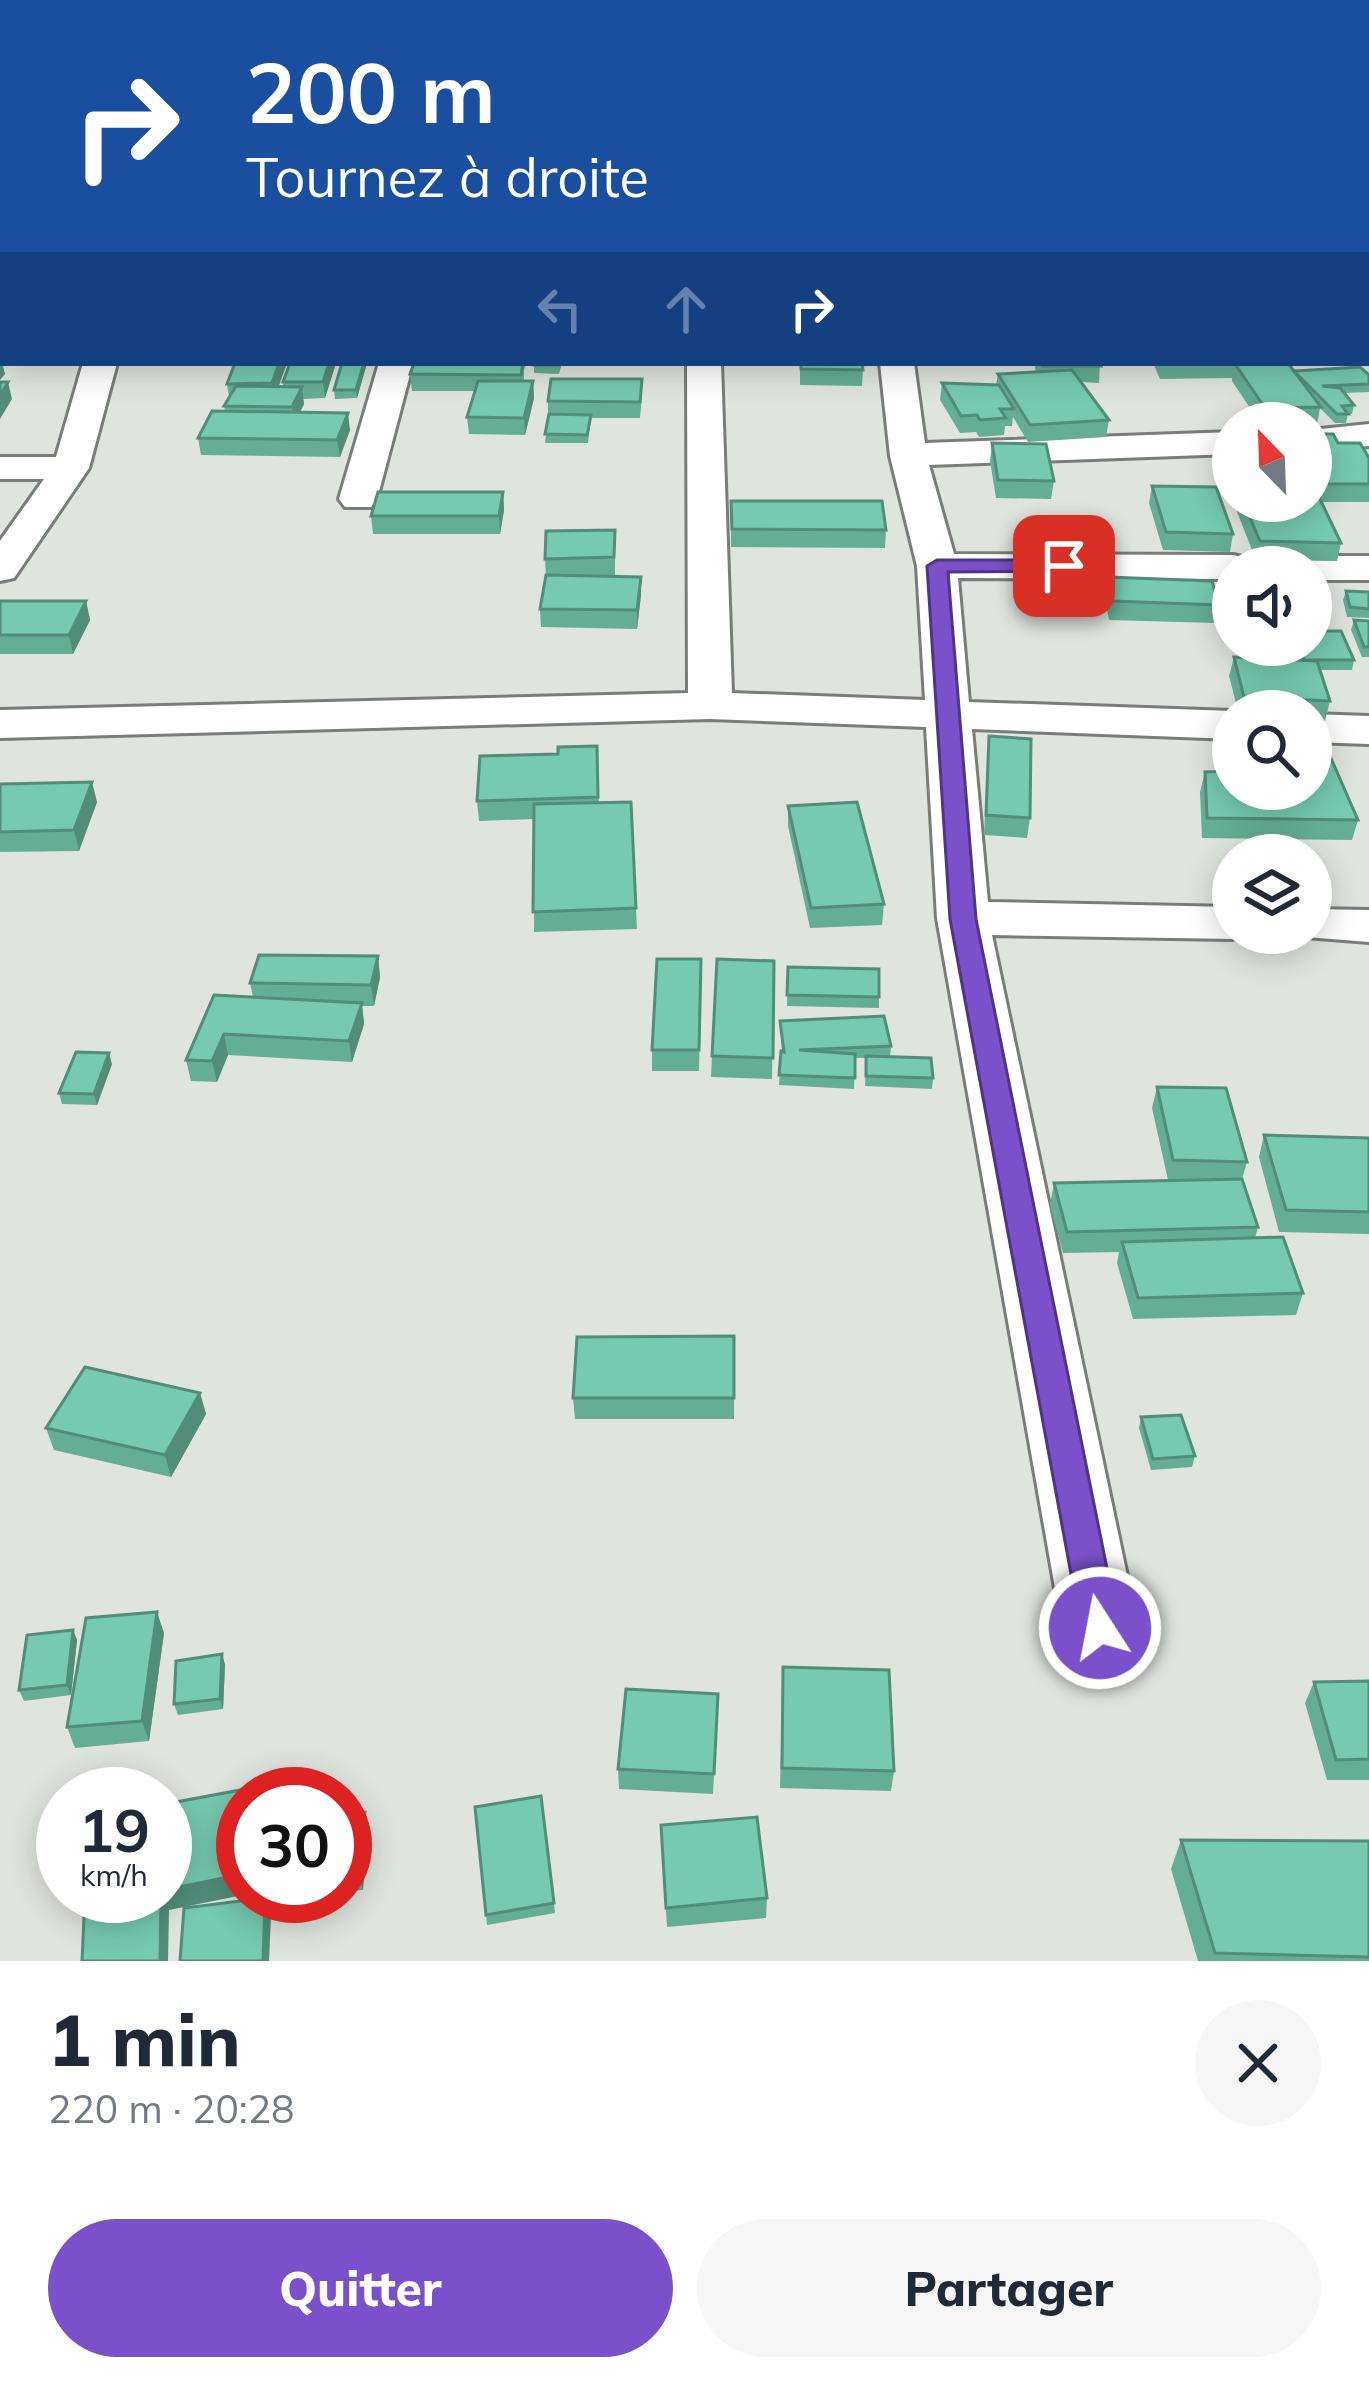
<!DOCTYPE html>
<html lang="fr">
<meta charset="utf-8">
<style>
body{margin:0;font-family:Mulish,sans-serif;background:#f6f6f7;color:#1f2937;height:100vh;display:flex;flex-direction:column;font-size:45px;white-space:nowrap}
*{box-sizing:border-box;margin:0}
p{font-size:39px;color:#747a83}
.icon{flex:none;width:66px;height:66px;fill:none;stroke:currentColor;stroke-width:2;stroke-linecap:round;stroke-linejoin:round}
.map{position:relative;height:1961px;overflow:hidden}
.drawer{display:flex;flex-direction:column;background:#fff;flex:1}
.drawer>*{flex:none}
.guide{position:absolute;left:0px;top:0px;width:1371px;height:366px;box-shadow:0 6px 30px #0003;background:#1a4fa0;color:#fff;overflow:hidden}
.needle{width:78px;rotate:337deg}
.tools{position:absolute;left:1212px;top:402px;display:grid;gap:24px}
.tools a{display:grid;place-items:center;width:120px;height:120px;border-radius:50%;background:#fff;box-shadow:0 6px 30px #0003;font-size:60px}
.speed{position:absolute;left:36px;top:1767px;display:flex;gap:24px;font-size:60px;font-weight:700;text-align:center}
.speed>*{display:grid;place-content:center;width:156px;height:156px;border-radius:50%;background:#fff;box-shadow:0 6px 30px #0003;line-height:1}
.speed small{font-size:30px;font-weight:400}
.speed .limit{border:18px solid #d22;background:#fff;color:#111}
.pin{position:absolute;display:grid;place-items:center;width:102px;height:102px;color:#fff;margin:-51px;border-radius:24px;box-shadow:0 6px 18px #0006}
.me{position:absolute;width:132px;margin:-66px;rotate:349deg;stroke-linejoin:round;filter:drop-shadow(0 0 9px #0008)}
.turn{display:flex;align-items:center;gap:42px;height:252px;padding:0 48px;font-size:54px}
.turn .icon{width:156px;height:156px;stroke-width:2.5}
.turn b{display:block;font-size:84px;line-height:102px}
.lanes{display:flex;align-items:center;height:114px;padding:0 48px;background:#0003;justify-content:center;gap:60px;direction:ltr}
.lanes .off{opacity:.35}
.round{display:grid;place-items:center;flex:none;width:126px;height:126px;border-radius:63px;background:#f6f6f7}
.head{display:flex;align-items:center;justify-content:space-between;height:204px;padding:0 48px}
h1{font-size:72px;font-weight:800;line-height:90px}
.primary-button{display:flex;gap:24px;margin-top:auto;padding:24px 48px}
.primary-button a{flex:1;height:138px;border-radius:72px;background:#7a51ca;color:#fff;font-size:48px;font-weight:800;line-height:138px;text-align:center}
.primary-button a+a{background:#f6f6f7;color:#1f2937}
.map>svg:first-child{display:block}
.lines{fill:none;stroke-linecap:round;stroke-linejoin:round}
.minor-casing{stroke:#797d79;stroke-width:6}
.secondary-casing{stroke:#797d79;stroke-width:6}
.minor{fill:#fff;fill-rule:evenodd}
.secondary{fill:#e1e2ba;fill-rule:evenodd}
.wall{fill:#65ae96}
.shaded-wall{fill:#528d7a}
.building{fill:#75caaf;stroke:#528d7a;stroke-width:3}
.route{fill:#7a51ca;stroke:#4f3583;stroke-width:3}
</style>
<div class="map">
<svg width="1369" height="1961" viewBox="0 0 1369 1961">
<rect width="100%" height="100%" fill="#e0e4df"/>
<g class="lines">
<g class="minor-casing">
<g id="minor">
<path d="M122,0H145L120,3Z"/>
<path d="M325,0H347L323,3Z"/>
<path d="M510,0H532L509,3Z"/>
<rect x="710" y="0" width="22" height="3"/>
<path d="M1032,0H1054L1055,3H1033Z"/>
<path d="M1179,0H1201L1203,3H1181Z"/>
<path d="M1368,108H1369V126L1368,125Z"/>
<rect x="1368" y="160" width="1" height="16"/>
<rect x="0" y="213" width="3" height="18"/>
<rect x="1368" y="219" width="1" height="18"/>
<rect x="0" y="314" width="3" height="20"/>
<path d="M83,363H117L89,468L14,578L0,581V541L44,479H0V457H56Z"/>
<path d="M379,363H413L377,499L371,507H345L339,499Z"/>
<path d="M687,363H721L732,693L925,700L917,566L890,456L880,363H914L925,443L1233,432V454L929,465L954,554L1233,555L1247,558L1253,567H1233V579L958,578L969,702L1233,711V739L972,729L988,902L1233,907V933H1252L1233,939L992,935L1138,1628L1127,1652L1100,1662L1073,1652L1062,1628L937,918L926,727L710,719L0,738V710L688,693Z"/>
<path d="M1369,424V446L1311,452V430Z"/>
<path d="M1311,556H1369V580H1311V567H1292L1297,559Z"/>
<path d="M1311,714L1369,716V744L1311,742Z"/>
<path d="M1311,909L1369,910V942L1293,936L1290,933H1311Z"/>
</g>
</g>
<g class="secondary-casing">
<g id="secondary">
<rect x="1368" y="51" width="1" height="16"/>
<rect x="0" y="149" width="3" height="20"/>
</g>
</g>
<use href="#minor" class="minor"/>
<use href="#secondary" class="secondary"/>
</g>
<g class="wall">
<path d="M1067,0H1177V3H1069Z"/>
<path d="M235,363L279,387H283V382L336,363L325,398L303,399L304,404L300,412L350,430L340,457L201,455L198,438L225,411L224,406L229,397L227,384Z"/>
<path d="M342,363H367L357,398L335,399L334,390Z"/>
<path d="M414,363H527L524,370V381H533L534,398L525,435L469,434L467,417L475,391H412L410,374Z"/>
<path d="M534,363H562L559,374L534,373Z"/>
<path d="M800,363L863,370L862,386L800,385Z"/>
<path d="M1034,363H1100L1099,383L1081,382L1109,420L1106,437L1028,442L1013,417L1012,426H1005L1004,435L979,437L976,432L960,433L940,400L942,383L996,385L998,374L1036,372Z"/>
<path d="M1153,363H1293L1292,368L1294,371L1369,375V392L1344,393L1354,405L1352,414H1348L1346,423H1335L1320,408L1317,424L1260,423L1232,381V378L1160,379Z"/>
<path d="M642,395L640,418H591L588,443H545L548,418V401Z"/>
<path d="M1311,434L1338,443L1369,458V502H1323L1311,480Z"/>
<path d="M1220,439L1233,440V501H1311L1341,543L1337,561L1256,560L1237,512L1239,503L1232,502L1217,457Z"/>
<path d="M992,443L1054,481L1051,499L996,498L990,461Z"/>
<path d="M1152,486L1233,534L1230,552L1163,550L1149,503Z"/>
<path d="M503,492L504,510L500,534H373L371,516Z"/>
<path d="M731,501L886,530L885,548L731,547Z"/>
<path d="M615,530V576L641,577V595L637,629L541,627L540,609L546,577L545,559Z"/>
<path d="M1107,577L1219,605L1215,623L1109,620L1104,596Z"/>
<path d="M1346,591L1369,592V618L1347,617L1343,600Z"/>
<path d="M0,601H86L90,620L73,654H0Z"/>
<path d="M1354,620L1369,621V657H1362L1351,630Z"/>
<path d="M1291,645H1311L1354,660L1352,670H1320L1330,701L1325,721L1311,720V711H1238L1229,676L1234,657L1297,660Z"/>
<path d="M989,736L1030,818L1027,838L984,835Z"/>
<path d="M597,746L599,803L631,802L637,929L534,932V819L479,821L477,801L558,754Z"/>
<path d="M1205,772L1358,820L1352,840L1202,838L1200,792Z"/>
<path d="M0,784L97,802L79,851L0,852Z"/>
<path d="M788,806L884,904L882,925L810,928L788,826Z"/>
<path d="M378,956L380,977L374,1006H362L364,1024L352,1062L228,1055L217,1082L191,1081L186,1060L253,997L250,983Z"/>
<path d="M701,959L699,1071H652V1050Z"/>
<path d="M774,961L772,1079L711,1077L712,1056Z"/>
<path d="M788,967L879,997V1008L787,1006Z"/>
<path d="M780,1021L891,1046L890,1057L933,1078L932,1089L865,1086L866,1058H855L854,1089L779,1085L781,1051H782Z"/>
<path d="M112,1064L97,1105L62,1104L59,1093Z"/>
<path d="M1157,1087L1247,1162L1242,1179L1258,1227L1255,1238L1303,1293L1296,1315L1133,1319L1117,1263L1119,1252L1063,1253L1050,1205L1054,1183L1168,1180L1152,1108Z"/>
<path d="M1264,1135L1369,1138V1234L1279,1232L1259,1157Z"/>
<path d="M200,1393L206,1414L171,1477L54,1450L46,1428Z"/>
<path d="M573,1398H734V1419H575Z"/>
<path d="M1141,1417L1195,1456L1192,1467L1151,1470L1139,1428Z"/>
<path d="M73,1630L77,1640L71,1695L24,1701L19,1690Z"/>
<path d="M164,1633L149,1741L75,1748L67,1727Z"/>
<path d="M222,1654L225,1665L223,1709L178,1715L174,1704Z"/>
<path d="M783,1667L894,1771L891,1791L780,1788Z"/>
<path d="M1369,1681V1780H1327L1305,1703L1314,1682Z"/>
<path d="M718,1694L713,1794L619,1789L618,1769Z"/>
<path d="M475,1807L554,1903L555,1913L487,1925Z"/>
<path d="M365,1812L367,1822L363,1890L345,1891V1813Z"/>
<path d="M661,1825L767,1898L766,1918L667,1927Z"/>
<path d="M1181,1840L1369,1841V1961H1198L1171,1869Z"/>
</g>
<g class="shaded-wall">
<path d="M1,358L5,374L0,380V359Z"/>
<path d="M279,363H287L274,400L272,383Z"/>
<path d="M329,363H336L325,398L323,382Z"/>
<path d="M364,363H367L357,398L356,390Z"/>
<path d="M533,381L534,398L525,435L524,418Z"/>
<path d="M8,382L12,399L0,419V396Z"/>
<path d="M302,387L304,404L294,424L292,407Z"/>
<path d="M348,413L350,430L340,457L337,440Z"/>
<path d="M503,492L504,510L500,534L499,516Z"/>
<path d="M641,577V595L637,629V610Z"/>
<path d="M86,601L90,620L73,654L69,635Z"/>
<path d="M92,782L97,802L79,851L74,830Z"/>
<path d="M378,956L380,977L374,1006L371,985Z"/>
<path d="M362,1003L364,1024L352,1062L349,1041Z"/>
<path d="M224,1034L228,1055L217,1082L212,1061Z"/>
<path d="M109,1053L112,1064L97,1105L94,1094Z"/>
<path d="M200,1393L206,1414L171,1477L165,1455Z"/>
<path d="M157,1612L164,1633L149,1741L142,1721Z"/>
<path d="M73,1630L77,1640L71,1695L67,1685Z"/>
<path d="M222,1654L225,1665L223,1709L220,1699Z"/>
<path d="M365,1812L367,1822L363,1890L360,1880Z"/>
<path d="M243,1874V1895L169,1910L168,1961H160L161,1896H165V1890Z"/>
<path d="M265,1898L271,1917L269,1961H263Z"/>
</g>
<g class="building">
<path d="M165,0H217L214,3H163Z"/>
<path d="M522,0H606L605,3L521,2Z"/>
<rect x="733" y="0" width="55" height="3"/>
<path d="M855,0H887L888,3H855Z"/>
<path d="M1076,0H1099L1101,2H1077Z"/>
<path d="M1214,0H1280L1282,3H1216Z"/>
<path d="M235,363H279L272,383L227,384Z"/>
<path d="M290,363H329L323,382H283Z"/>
<path d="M342,363H364L356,390H334Z"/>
<path d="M414,363H523L521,375L410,374Z"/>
<rect x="534" y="363" width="25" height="2"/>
<path d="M801,363H862L863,370L801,369Z"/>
<path d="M1041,363H1100L1101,366H1042Z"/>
<path d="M1288,363L1321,407L1265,408L1235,364Z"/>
<path d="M1360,367L1369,375V384L1322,386L1340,388L1354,405L1342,406L1348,414H1337L1294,371Z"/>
<path d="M1072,370L1109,420L1030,425L998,374Z"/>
<path d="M551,379H642L640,402L548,401Z"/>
<path d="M478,381H533L524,418L467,417Z"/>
<path d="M0,382H8L0,396Z"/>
<path d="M942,383L999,385L1014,409H1000L1006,418L980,420L977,415L961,416Z"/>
<path d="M236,386L302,387L292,407L224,406Z"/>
<path d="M212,411L348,413L337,440L198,438Z"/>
<path d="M549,414L591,415L587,435L545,434Z"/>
<path d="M1311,434H1333L1338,443H1360L1369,458V484H1327L1311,456Z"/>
<path d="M1220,439L1233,440V477Z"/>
<path d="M992,443L1046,444L1054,481L998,480Z"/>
<path d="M1152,486L1216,487L1233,534L1166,532Z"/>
<path d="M378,492H503L499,516H371Z"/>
<path d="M1311,495H1318L1341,543L1260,541L1243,501H1311Z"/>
<path d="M731,501H882L886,530L732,529Z"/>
<path d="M615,530L614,557L545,559L546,531Z"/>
<path d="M546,575L641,577L637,610L540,609Z"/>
<path d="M1107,577L1212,581L1219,605L1112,601Z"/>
<path d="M1346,591L1369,592V609L1350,607Z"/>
<path d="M0,601H86L69,635H0Z"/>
<path d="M1354,620L1369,621V647H1364Z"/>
<path d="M1311,631H1341L1354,660H1304L1298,645H1311Z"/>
<path d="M1234,657L1317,661L1330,701L1244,697Z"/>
<path d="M989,736L1031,739L1030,818L986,815Z"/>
<path d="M1311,745L1326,747L1358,820L1207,818L1205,772L1233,771V789H1311Z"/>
<path d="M597,746L598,797L477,801L480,756L558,754V747Z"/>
<path d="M92,782L74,830L0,832V784Z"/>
<path d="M631,802L636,908L533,912L534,804Z"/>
<path d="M857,802L884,904L811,908L788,806Z"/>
<path d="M259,955L378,956L371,985L250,983Z"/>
<path d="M657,959H701L699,1050H652Z"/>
<path d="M717,959L774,961L773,1058L712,1056Z"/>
<path d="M788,967L879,969V997L787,995Z"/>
<path d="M214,995L362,1003L349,1041L224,1034L212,1061L186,1060Z"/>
<path d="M884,1016L891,1046L799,1050L855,1054V1078L779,1075L781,1051L784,1052L780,1021Z"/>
<path d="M76,1052L109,1053L94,1094L59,1093Z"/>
<path d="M866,1056L931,1058L933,1078L866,1076Z"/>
<path d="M1157,1087L1226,1088L1247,1162L1173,1160Z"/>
<path d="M1264,1135L1369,1138V1212L1286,1210Z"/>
<path d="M1242,1179L1258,1227L1067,1232L1054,1183Z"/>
<path d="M1283,1237L1303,1293L1138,1298L1122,1242Z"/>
<path d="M734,1336V1398H573L577,1337Z"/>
<path d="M85,1367L200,1393L165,1455L46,1428Z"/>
<path d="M1181,1415L1195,1456L1153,1459L1141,1417Z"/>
<path d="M157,1612L142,1721L67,1727L86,1618Z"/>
<path d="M73,1630L67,1685L19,1690L27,1635Z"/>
<path d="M222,1654L220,1699L174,1704L176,1661Z"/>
<path d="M783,1667L889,1670L894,1771L782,1768Z"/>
<path d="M1369,1681V1759L1336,1760L1314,1682Z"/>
<path d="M626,1689L718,1694L714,1774L618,1769Z"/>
<path d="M273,1784L274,1794H243V1874L165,1890V1804Z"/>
<path d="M541,1796L554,1903L486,1915L475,1807Z"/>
<path d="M365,1812L360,1880L345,1881V1813Z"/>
<path d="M757,1817L767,1898L666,1908L661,1825Z"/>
<path d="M1181,1840L1369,1841V1957L1215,1953Z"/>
<path d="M85,1896H161L160,1961H82Z"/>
<path d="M265,1898L263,1961H180L184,1908Z"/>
</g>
<path class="route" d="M1064,560L1074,566L1071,571L948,572L976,919L1119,1628L1114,1640L1100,1645L1087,1640L1081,1628L950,919L927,566L937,560Z"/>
</svg>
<div class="tools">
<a><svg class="needle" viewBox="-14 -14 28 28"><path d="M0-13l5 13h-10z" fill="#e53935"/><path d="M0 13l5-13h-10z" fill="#747a83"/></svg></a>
<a><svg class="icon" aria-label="sound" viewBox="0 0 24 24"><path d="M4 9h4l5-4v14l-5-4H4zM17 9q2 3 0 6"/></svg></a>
<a><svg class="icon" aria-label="search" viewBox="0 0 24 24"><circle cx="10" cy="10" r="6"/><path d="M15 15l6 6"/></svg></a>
<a><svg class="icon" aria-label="layers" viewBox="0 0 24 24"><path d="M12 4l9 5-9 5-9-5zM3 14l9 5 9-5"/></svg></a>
</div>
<div class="speed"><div>19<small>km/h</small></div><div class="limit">30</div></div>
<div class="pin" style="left:1064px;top:566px;background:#d93025"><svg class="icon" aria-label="arrive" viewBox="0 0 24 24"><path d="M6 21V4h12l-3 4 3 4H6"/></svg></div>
<svg class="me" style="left:1100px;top:1628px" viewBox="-20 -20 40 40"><circle r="17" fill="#7a51ca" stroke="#fff" stroke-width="3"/><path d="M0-11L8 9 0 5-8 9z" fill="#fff"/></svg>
<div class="guide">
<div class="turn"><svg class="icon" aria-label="right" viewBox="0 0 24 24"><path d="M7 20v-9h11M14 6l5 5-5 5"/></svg><div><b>200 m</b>Tournez à droite</div></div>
<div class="lanes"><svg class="icon off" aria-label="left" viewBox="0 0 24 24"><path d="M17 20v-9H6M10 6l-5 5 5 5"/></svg><svg class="icon off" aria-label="ahead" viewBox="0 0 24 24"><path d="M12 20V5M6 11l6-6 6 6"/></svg><svg class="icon" aria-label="right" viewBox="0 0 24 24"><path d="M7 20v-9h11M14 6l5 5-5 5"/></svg></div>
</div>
</div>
<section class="drawer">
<div class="head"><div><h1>1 min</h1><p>220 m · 20:28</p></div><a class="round"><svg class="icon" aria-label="close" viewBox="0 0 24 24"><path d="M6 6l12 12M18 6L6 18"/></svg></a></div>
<div class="primary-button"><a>Quitter</a><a>Partager</a></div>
</section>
